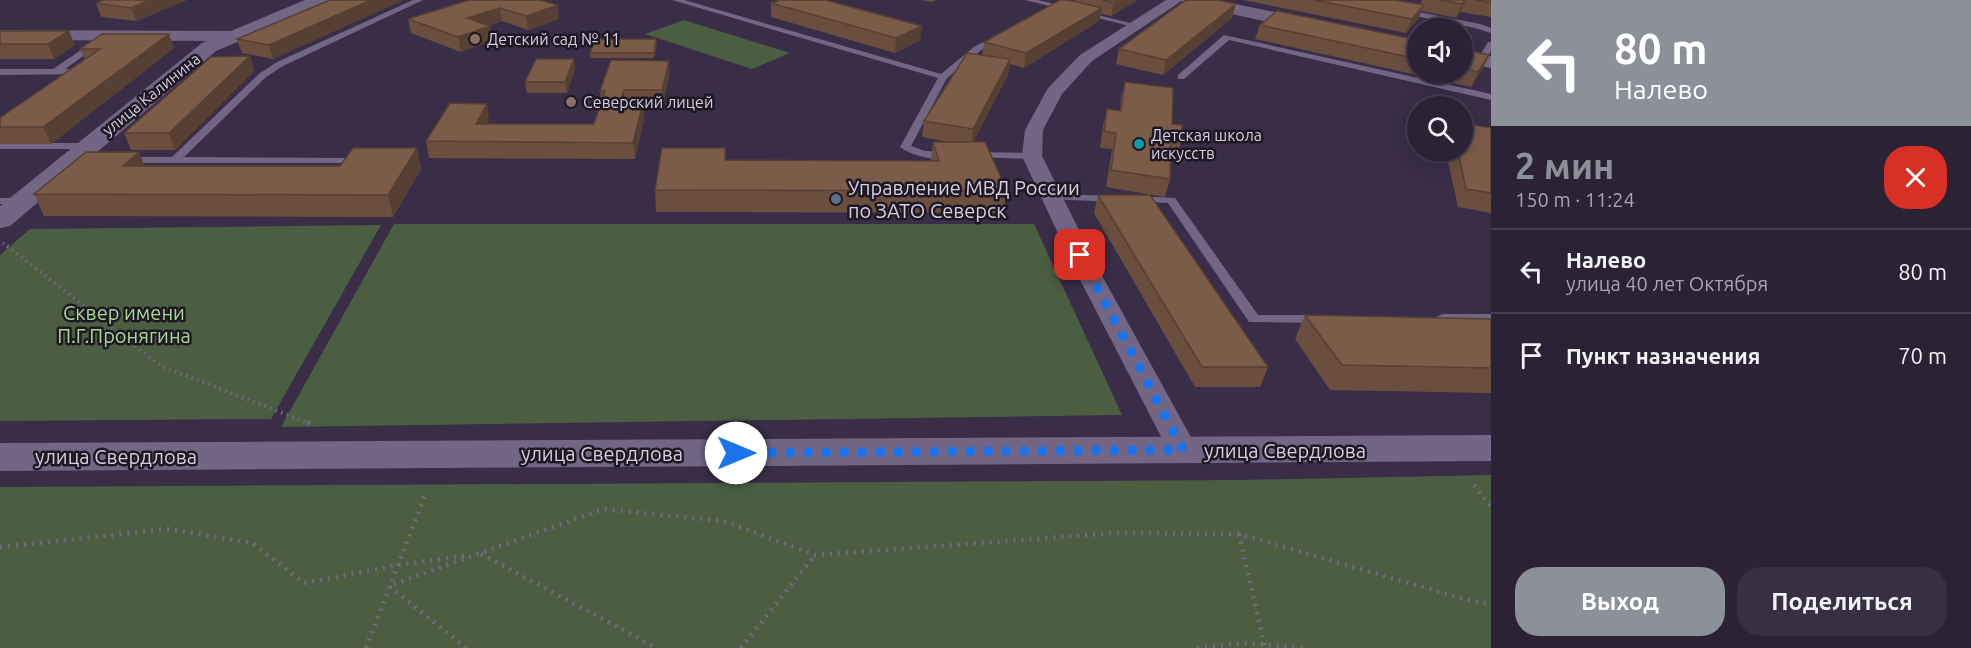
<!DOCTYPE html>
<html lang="ru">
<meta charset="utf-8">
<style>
body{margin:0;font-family:Ubuntu,sans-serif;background:#372f42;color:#f1f3f6;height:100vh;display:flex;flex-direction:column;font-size:22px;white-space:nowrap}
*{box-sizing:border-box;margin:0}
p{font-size:20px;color:#a6a4ad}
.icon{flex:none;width:33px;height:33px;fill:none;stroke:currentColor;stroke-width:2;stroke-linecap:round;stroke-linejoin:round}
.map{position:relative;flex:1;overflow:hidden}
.panel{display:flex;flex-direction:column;background:#2b2236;width:480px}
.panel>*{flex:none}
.banner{background:#8c9099;color:#fff;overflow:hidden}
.buttons{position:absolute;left:1407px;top:18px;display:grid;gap:12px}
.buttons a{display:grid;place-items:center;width:66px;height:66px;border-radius:50%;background:#2b2236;box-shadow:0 3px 15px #0003,0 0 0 2px #473f51;font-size:30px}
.pin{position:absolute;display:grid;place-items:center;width:51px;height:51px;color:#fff;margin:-26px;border-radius:12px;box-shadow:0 3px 9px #0006}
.me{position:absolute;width:66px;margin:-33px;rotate:90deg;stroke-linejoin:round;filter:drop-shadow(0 0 4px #0008)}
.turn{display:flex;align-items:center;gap:21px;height:126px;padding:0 24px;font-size:27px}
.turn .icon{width:78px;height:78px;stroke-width:2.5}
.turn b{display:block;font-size:42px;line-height:51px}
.round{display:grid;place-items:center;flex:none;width:63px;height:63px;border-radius:24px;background:#372f42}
.overview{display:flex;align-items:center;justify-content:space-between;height:102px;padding:0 24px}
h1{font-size:36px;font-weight:700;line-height:45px;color:#8c9099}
.primary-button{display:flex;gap:12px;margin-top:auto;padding:12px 24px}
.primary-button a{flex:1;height:69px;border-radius:24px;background:#8c9099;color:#fff;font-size:24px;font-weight:700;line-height:69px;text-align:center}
.primary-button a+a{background:#372f42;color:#f1f3f6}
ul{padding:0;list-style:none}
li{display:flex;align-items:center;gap:18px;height:84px;padding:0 24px;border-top:2px solid #473f51}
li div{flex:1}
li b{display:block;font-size:22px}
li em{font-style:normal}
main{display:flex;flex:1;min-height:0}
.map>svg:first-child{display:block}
.green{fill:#4b5e41}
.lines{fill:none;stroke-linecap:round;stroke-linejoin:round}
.path-far2{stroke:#736981;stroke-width:3;stroke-dasharray:1.5 4;stroke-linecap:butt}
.path-far1{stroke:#736981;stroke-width:4;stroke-dasharray:1.5 4.5;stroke-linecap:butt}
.path{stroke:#736981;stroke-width:4.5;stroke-dasharray:2 6;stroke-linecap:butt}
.service{fill:#736685;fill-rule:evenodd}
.minor{fill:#736685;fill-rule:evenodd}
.tertiary{fill:#736685;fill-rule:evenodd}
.secondary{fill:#736685;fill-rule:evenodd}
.wall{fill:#6a4f3f}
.shaded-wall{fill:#564033}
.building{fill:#7b5c49;stroke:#564033;stroke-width:1.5}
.route{stroke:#1a73e8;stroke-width:10;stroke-dasharray:0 18}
.education-dot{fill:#8d6e63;stroke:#1e1825;stroke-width:2}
.culture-dot{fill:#0f9aa8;stroke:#1e1825;stroke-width:2}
.service-dot{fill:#5c6f8a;stroke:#1e1825;stroke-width:2}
.labels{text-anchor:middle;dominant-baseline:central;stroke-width:5;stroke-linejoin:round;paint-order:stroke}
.far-poi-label{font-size:16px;fill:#d5cedf;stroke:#1e1825;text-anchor:start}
.far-street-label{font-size:16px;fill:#d5cedf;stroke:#1e1825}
.poi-label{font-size:20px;fill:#d5cedf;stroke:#1e1825;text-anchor:start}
.park-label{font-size:20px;fill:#a9d890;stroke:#1e1825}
.street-label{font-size:20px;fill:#d5cedf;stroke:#1e1825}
</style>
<main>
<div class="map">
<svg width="1491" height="648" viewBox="0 0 1491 648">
<rect width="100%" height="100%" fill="#392d48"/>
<g class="green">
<path d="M684,20L790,53L752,69L645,34Z"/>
<path d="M394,224H1034L1122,415L281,427Z"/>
<path d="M381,225L271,419L0,421V255L30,229Z"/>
<path d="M1491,475V648H0V487L1240,480Z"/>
</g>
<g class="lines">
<path class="path-far2" d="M3,243L9,248"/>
<path class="path-far1" d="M7,246L161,366L311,424"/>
<g class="path">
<path d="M307,422L311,424"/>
<path d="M1474,485L1491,507"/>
<path d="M1239,534L1265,648"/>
<path d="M0,547L169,529L252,543L304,583L398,565L470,555"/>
<path d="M481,554L657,648"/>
<path d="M366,648L425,495"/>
<path d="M466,648L389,586L603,509L724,521L815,555L1116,533L1239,534L1475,602L1491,604"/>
<path d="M741,648L815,555"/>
<path d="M1197,648L1244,643L1307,648"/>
</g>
<g class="service">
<path d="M413,0H423L283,66L266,77L184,157L362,158L366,159V163H125L120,160L125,157H172L260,73L277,62Z"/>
<path d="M672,0H684L941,74L974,47L996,35L1003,37L980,51L947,78L911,146L925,151L949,152L954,155C941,164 912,156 900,147L938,78Z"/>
<path d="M1025,0H1038L1142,26L1138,28Z"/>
<path d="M1403,9L1480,24L1491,28V33L1475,28L1400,13V9Z"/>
<path d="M1224,35L1491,94V100L1229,40L1184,79H1178V75Z"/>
<path d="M93,42L100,44L65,69H85L89,72L88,74L0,75V69H53Z"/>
<path d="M1488,42H1491V51L1484,62H1478L1477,60Z"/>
<path d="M0,143H88L93,146L88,149H0Z"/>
<path d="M974,152L1032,153L1037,156L1032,159L970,157V153Z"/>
<path d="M1052,194L1116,196L1122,199L1116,202L1048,199V195Z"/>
<path d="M1135,196L1175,198L1258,315H1321L1328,319L1321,323L1249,322L1168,203L1131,201L1129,199Z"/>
<path d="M0,198H22L28,201L22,204H0Z"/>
<path d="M1442,314H1491V322L1437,321L1435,318Z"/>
</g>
<g class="minor">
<path d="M1166,0H1183L1092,61L1062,94L1043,130L1042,156L1100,272L1198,450L1194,457L1183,460L1172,457L1168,450L1076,272L1022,156L1025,130L1048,88L1080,55Z"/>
<path d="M0,30L231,31L239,36L231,41L0,40Z"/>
</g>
<g class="tertiary">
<path d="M1181,0H1216L1314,20L1321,22L1324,26L1321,30L1314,32L1190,5L1184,4Z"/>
<path d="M1462,51L1491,56V68L1462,63Z"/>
<path d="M1491,435V461L0,471V443Z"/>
</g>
<path class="secondary" d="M305,0H330L327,4L216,51L10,226L0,228V206L202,43Z"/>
</g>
<g class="wall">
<path d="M187,0L136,21L101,17L96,3Z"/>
<path d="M330,0L273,59L242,53L237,39Z"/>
<path d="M469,0H542L559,19L528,30L502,21L489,26L493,40L461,52L411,33L408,19Z"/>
<path d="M921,0H936L931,2Z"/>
<path d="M1075,0H1138L1111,16L1101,14L1099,21L1024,68L1010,64L1008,75L973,142L1007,191L1003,213L656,212L655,190L726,160L931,161L933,142H949L922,137L924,121L982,55L984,42L1075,2Z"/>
<path d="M1243,0H1394L1420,5L1422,0H1491V17L1461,12L1456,18L1421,11L1418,19L1406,33Z"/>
<path d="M771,3L922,26L920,40L895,53L771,17Z"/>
<path d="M1232,18L1163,75L1116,64L1119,49Z"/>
<path d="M1260,25L1418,40V74H1462V49L1489,55L1482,70L1471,87L1255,39Z"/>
<path d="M0,31L75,45L54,59H0Z"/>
<path d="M657,44L654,58H591L590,53Z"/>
<path d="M174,48L51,144H0V118L85,60L80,49Z"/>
<path d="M250,56L254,71L175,150H131L124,133Z"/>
<path d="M669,61V76L663,106L644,105V119L635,159L429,158L426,141L489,120L487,124H594L601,103L600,91Z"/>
<path d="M575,69L567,93H527L525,82Z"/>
<path d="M1125,82L1172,124L1182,137L1178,154L1171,153L1170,179L1165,197L1106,187L1112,149L1100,148L1103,126L1107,109L1120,111L1121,97Z"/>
<path d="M1491,128V213L1458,207L1446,152H1462Z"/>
<path d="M417,148L421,169L393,217L44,216L34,194L139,152L144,166H340Z"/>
<path d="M1098,195L1268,367L1260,387H1195L1094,213Z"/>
<path d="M1305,315L1491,319V393L1330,390L1295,339Z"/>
</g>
<g class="shaded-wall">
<path d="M150,0H187L136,21L131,8Z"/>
<path d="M371,0H404L273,59L269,45Z"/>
<path d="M1119,0H1138L1111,16L1114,3Z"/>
<path d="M1465,0L1461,12L1456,18L1462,4Z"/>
<path d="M1236,4L1232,18L1163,75L1166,60Z"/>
<path d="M558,5L559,19L528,30L526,16Z"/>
<path d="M1424,5L1418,19L1406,33L1412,19Z"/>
<path d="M500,8L502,21L469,32L467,18Z"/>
<path d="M1102,8L1099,21L1024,68L1026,53Z"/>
<path d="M490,26L493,40L461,52L458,37Z"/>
<path d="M922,26L920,40L895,53L896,38Z"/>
<path d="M69,31L75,45L54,59L48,44Z"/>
<path d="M169,34L174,48L51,144L43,127Z"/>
<path d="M1489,55L1482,70L1471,87L1478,72Z"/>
<path d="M250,56L254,71L175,150L169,133Z"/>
<path d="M574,59L575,69L567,93L565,82Z"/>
<path d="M1010,59L1008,75L971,146L973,129Z"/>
<path d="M669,61V76L663,106L662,90Z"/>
<path d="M624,90L625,105L620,103Z"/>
<path d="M643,103L644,119L635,159L633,143Z"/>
<path d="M487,104L489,120L479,140L476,124Z"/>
<path d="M417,148L421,169L393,217L388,195Z"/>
<path d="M139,152L147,173L123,166Z"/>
</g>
<g class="building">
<path d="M104,0H150L131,8L96,3Z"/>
<path d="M330,0H371L269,45L237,39Z"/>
<path d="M469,0H540L558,5L526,16L500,8L467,18L490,26L458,37L408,19Z"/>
<path d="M780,0H825L922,26L896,38L771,3Z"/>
<path d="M1060,0H1068L1102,8L1026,53L984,42Z"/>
<path d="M1102,0H1119L1114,3Z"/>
<path d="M1186,0H1217L1236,4L1166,60L1119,49Z"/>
<path d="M1314,0H1394L1424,5L1412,19Z"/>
<path d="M1439,0H1465L1462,4Z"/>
<path d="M1476,0H1491V3Z"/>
<path d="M1277,11L1418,40V59L1260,25Z"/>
<path d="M0,31H69L48,44H0Z"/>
<path d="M102,34H169L43,127H0V118L100,49H80Z"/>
<path d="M595,39H656L654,53H590Z"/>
<path d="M1462,49L1489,55L1478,72L1462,68Z"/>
<path d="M967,53L1010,59L973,129L924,121Z"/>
<path d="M250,56L169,133H124L211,57Z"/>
<path d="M536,59H574L565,82H525Z"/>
<path d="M611,60L669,61L662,90H624L620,103H643L633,143L426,141L450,103L487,104L476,124H594L605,91H600Z"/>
<path d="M1125,82L1173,88L1172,124L1182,125V137L1171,136L1170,179L1111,170L1116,133L1104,131L1107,109L1121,111Z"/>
<path d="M1462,123L1491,128V193L1466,189L1458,152H1462Z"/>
<path d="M933,142H985L1007,191L655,190L662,148H725V160L939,161Z"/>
<path d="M353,148H417L388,195L34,194L86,152H139L123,166H340Z"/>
<path d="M1098,195H1150L1268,367H1202Z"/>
<path d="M1305,315L1491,319V368L1342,365Z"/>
</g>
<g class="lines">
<path class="route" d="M736,453L1183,450L1080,255"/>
</g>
<g class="education-dot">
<circle cx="475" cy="39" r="6"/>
<circle cx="571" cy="102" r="6"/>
</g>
<circle class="culture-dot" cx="1139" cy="144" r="6"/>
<circle class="service-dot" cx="836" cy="199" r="6"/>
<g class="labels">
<g class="far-poi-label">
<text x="487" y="39">Детский сад № 11</text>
<text x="583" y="102">Северский лицей</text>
<text x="1151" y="135">Детская школа<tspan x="1151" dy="18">искусств</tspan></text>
</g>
<g class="far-street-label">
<text transform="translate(151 94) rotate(-39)">улица Калинина</text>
</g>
<g class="poi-label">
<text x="848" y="187">Управление МВД России<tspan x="848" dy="23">по ЗАТО Северск</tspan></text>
</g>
<g class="park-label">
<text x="124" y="312">Сквер имени<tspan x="124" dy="23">П.Г.Пронягина</tspan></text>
</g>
<g class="street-label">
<text x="1285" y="450">улица Свердлова</text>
<text x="602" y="453">улица Свердлова</text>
<text x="116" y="456">улица Свердлова</text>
</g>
</g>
</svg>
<div class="buttons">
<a><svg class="icon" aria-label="sound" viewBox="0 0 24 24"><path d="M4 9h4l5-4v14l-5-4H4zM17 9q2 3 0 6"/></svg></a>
<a><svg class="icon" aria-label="search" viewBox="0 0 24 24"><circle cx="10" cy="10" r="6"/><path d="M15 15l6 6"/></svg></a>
</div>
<div class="pin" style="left:1080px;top:255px;background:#d93025"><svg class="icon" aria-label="arrive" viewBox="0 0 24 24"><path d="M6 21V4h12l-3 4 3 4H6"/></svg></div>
<svg class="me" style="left:736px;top:453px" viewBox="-20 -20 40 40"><circle r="19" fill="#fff"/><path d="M0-13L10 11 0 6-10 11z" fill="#1a73e8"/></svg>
</div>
<section class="panel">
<div class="banner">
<div class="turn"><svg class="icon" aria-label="left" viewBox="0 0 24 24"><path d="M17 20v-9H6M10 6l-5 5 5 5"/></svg><div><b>80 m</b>Налево</div></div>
</div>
<div class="overview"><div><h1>2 мин</h1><p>150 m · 11:24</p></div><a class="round" style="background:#d93025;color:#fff"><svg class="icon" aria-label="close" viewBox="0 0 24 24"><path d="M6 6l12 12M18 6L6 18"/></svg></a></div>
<ul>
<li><svg class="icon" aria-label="left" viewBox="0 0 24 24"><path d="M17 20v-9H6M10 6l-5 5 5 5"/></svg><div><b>Налево</b><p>улица 40 лет Октября</p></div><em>80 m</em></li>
<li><svg class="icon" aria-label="arrive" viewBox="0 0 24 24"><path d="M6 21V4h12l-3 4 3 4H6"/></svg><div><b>Пункт назначения</b></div><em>70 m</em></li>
</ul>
<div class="primary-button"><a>Выход</a><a>Поделиться</a></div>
</section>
</main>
